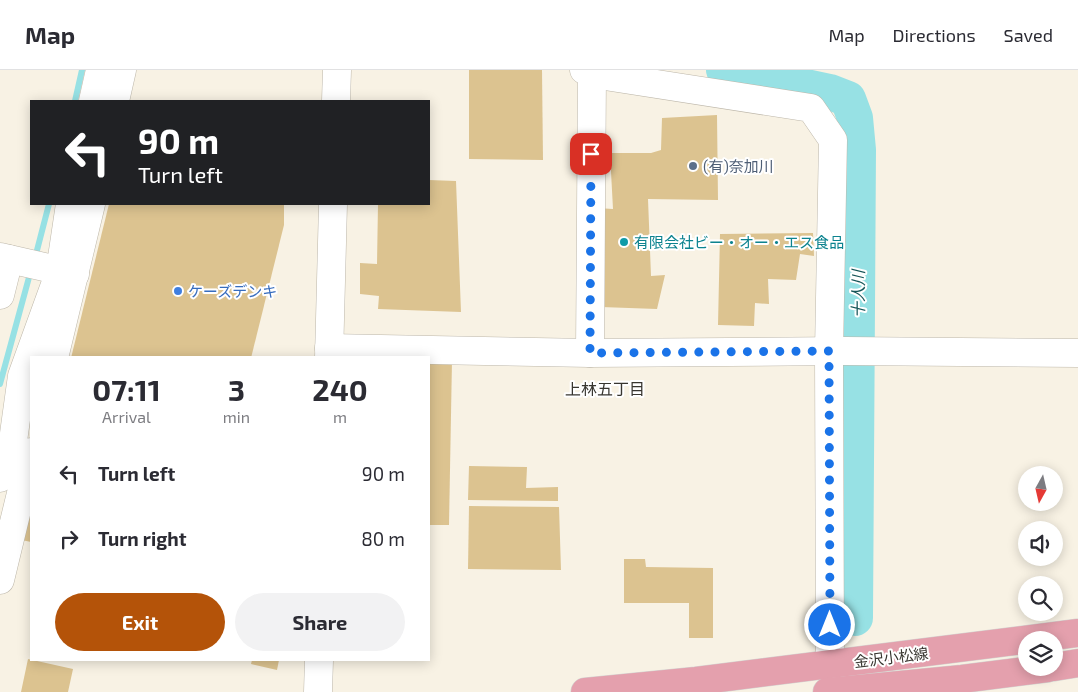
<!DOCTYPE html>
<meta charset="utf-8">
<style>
body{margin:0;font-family:"Exo 2","Noto Sans JP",sans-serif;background:#f2f2f3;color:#2b2b33;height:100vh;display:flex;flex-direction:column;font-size:19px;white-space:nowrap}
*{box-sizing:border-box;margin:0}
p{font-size:16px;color:#7c7c81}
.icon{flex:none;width:28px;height:28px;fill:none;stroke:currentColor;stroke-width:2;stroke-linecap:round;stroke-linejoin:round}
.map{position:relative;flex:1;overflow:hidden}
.panel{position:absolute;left:30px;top:286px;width:400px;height:305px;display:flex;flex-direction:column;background:#fff;border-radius:0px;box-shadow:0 2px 12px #0003}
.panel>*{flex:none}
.guide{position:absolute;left:30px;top:30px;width:400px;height:105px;border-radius:0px;box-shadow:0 2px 12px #0003;background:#202124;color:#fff;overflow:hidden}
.needle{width:32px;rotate:188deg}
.controls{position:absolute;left:1018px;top:396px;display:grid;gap:10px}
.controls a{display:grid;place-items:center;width:45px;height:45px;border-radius:50%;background:#fff;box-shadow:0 2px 12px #0003;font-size:25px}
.pin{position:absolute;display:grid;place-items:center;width:42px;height:42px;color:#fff;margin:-21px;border-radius:10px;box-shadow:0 2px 8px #0006}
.me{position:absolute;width:55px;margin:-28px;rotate:0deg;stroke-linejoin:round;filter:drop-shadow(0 0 4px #0008)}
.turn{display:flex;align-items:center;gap:18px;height:105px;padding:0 25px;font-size:22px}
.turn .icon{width:65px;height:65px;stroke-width:2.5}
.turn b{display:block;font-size:35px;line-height:42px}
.eta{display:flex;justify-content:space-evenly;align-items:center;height:85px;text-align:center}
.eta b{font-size:30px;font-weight:700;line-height:35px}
.cta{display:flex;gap:10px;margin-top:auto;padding:10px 25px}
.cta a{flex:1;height:58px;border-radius:30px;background:#b45309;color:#fff;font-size:20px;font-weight:700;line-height:58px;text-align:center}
.cta a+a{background:#f2f2f3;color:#2b2b33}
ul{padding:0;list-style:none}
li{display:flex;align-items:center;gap:15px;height:65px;padding:0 25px}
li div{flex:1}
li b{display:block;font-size:19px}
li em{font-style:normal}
header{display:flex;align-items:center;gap:30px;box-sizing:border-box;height:70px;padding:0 25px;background:#fff;border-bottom:1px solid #e1e1e2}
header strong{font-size:24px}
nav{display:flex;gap:28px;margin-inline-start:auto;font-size:18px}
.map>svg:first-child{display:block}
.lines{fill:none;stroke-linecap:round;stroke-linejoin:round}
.stream{stroke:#97e1e4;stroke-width:6}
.river{stroke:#97e1e4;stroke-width:36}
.building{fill:#dcc390}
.minor-casing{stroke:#bdb7aa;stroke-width:29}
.major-casing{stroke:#d3d3d1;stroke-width:29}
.minor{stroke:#fff;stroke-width:28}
.major{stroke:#e4a0ad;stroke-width:28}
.route{stroke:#1a73e8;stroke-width:9;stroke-dasharray:0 16.2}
.service-dot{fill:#5c6f8a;stroke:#fff;stroke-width:2}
.culture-dot{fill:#0f9aa8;stroke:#fff;stroke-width:2}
.shop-dot{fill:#3f7fe0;stroke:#fff;stroke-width:2}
.labels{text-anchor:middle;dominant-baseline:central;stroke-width:4;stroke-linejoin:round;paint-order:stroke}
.service-label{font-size:15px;fill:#4e5e75;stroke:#fff;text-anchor:start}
.culture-label{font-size:15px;fill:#0d838f;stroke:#fff;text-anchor:start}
.shop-label{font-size:15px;fill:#366cbe;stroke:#fff;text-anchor:start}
.street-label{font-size:15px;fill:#383630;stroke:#fff}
.water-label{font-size:16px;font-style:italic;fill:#145457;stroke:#fff}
.neighbourhood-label{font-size:16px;fill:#383630;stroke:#fff}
</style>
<header>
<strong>Map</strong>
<nav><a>Map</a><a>Directions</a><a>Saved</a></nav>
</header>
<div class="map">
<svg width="1078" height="622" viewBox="0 0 1078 622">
<rect width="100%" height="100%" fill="#f8f2e4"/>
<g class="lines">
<g class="stream">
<path d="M75,31L82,0"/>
<path d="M35,188L49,134"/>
<path d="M0,314L31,200"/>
</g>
<path class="river" d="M724,0L830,22L848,29L855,48L858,80L855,548"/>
</g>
<g class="building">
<path d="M469,0H542L543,90L469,89Z"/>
<path d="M717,45L718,130L648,129L651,206L665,205L657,239L601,237L597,138L613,139L610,83H651L661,80L662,48Z"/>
<path d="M429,110L456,111L461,242L378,239L379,226L360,224V193L377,194L378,134H429Z"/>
<path d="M109,134H284V155L251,288H71Z"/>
<path d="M813,163L814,186L800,184L796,210L768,209L769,234L755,233L754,256L718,255L720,164Z"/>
<path d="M429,289L452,290L449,455H429Z"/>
<path d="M469,396L527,397L526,418L558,417V431L468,430Z"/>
<path d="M31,411V472L17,469Z"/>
<path d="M469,436L559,437L561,500L468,499Z"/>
<path d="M624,489H645L646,497L713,498V568H689V533H624Z"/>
<path d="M28,589L73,599L68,622H21Z"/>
<path d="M252,590H279L277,600L251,594Z"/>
</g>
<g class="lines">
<g class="minor-casing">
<g id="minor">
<path d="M584,0L592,4L590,283"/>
<path d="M592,4L811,38L833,70L829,281L830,594"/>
<path d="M93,31L100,0"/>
<path d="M115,31L122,0"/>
<path d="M336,31L337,0"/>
<path d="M0,187L75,204"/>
<path d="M0,225L9,189"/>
<path d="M329,278L590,283L845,281L1078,283"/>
<path d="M54,288L91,134"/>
<path d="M329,288L333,134"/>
<path d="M0,408L13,371L22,306L60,201L70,134"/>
<path d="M0,510L31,382"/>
<path d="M318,622L319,590"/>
</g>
</g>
<g class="major-casing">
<g id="major">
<path d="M1054,597L1078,593"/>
<path d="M585,622L696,611L1078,563"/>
<path d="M827,622L962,609L1048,598"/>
</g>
</g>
<use href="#minor" class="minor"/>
<use href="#major" class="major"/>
</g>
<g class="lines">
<path class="route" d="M591,84L590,283L829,281L830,555"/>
</g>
<circle class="service-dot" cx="693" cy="96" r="5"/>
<circle class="culture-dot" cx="624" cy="172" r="5"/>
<circle class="shop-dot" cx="178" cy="221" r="5"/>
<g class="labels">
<g class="service-label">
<text x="703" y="96">(有)奈加川</text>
</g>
<g class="culture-label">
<text x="634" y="172">有限会社ビー・オー・エス食品</text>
</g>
<g class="shop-label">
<text x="188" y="221">ケーズデンキ</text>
</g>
<g class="street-label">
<text transform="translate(891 587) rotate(-7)">金沢小松線</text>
</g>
<g class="water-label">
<text transform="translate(857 224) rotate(-90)">十人川</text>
</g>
<g class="neighbourhood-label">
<text x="605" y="318">上林五丁目</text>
</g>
</g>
</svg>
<div class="controls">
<a><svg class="needle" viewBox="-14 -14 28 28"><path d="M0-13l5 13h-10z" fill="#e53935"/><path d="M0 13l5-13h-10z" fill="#7c7c81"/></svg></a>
<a><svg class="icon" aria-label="sound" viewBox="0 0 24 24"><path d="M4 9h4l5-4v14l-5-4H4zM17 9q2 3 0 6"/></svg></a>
<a><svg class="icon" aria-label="search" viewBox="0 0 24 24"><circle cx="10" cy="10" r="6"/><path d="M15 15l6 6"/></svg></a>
<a><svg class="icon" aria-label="layers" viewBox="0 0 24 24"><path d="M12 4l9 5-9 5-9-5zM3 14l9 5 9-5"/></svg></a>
</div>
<div class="pin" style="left:591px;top:84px;background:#d93025"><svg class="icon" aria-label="arrive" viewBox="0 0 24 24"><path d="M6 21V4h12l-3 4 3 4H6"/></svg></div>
<svg class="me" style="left:830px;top:555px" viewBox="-20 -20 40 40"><circle r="17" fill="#1a73e8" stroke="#fff" stroke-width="3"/><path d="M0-11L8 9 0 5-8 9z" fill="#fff"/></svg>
<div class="guide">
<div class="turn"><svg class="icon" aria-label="left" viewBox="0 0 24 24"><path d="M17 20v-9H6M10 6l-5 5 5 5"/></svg><div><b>90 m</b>Turn left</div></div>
</div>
<section class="panel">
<div class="eta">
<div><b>07:11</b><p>Arrival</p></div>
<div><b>3</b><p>min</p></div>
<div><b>240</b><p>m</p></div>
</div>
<ul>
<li><svg class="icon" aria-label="left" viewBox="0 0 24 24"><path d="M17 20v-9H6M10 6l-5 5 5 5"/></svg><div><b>Turn left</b></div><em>90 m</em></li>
<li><svg class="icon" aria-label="right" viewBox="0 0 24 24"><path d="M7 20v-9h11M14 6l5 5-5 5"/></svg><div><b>Turn right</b></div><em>80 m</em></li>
</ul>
<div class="cta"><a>Exit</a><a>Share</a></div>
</section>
</div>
